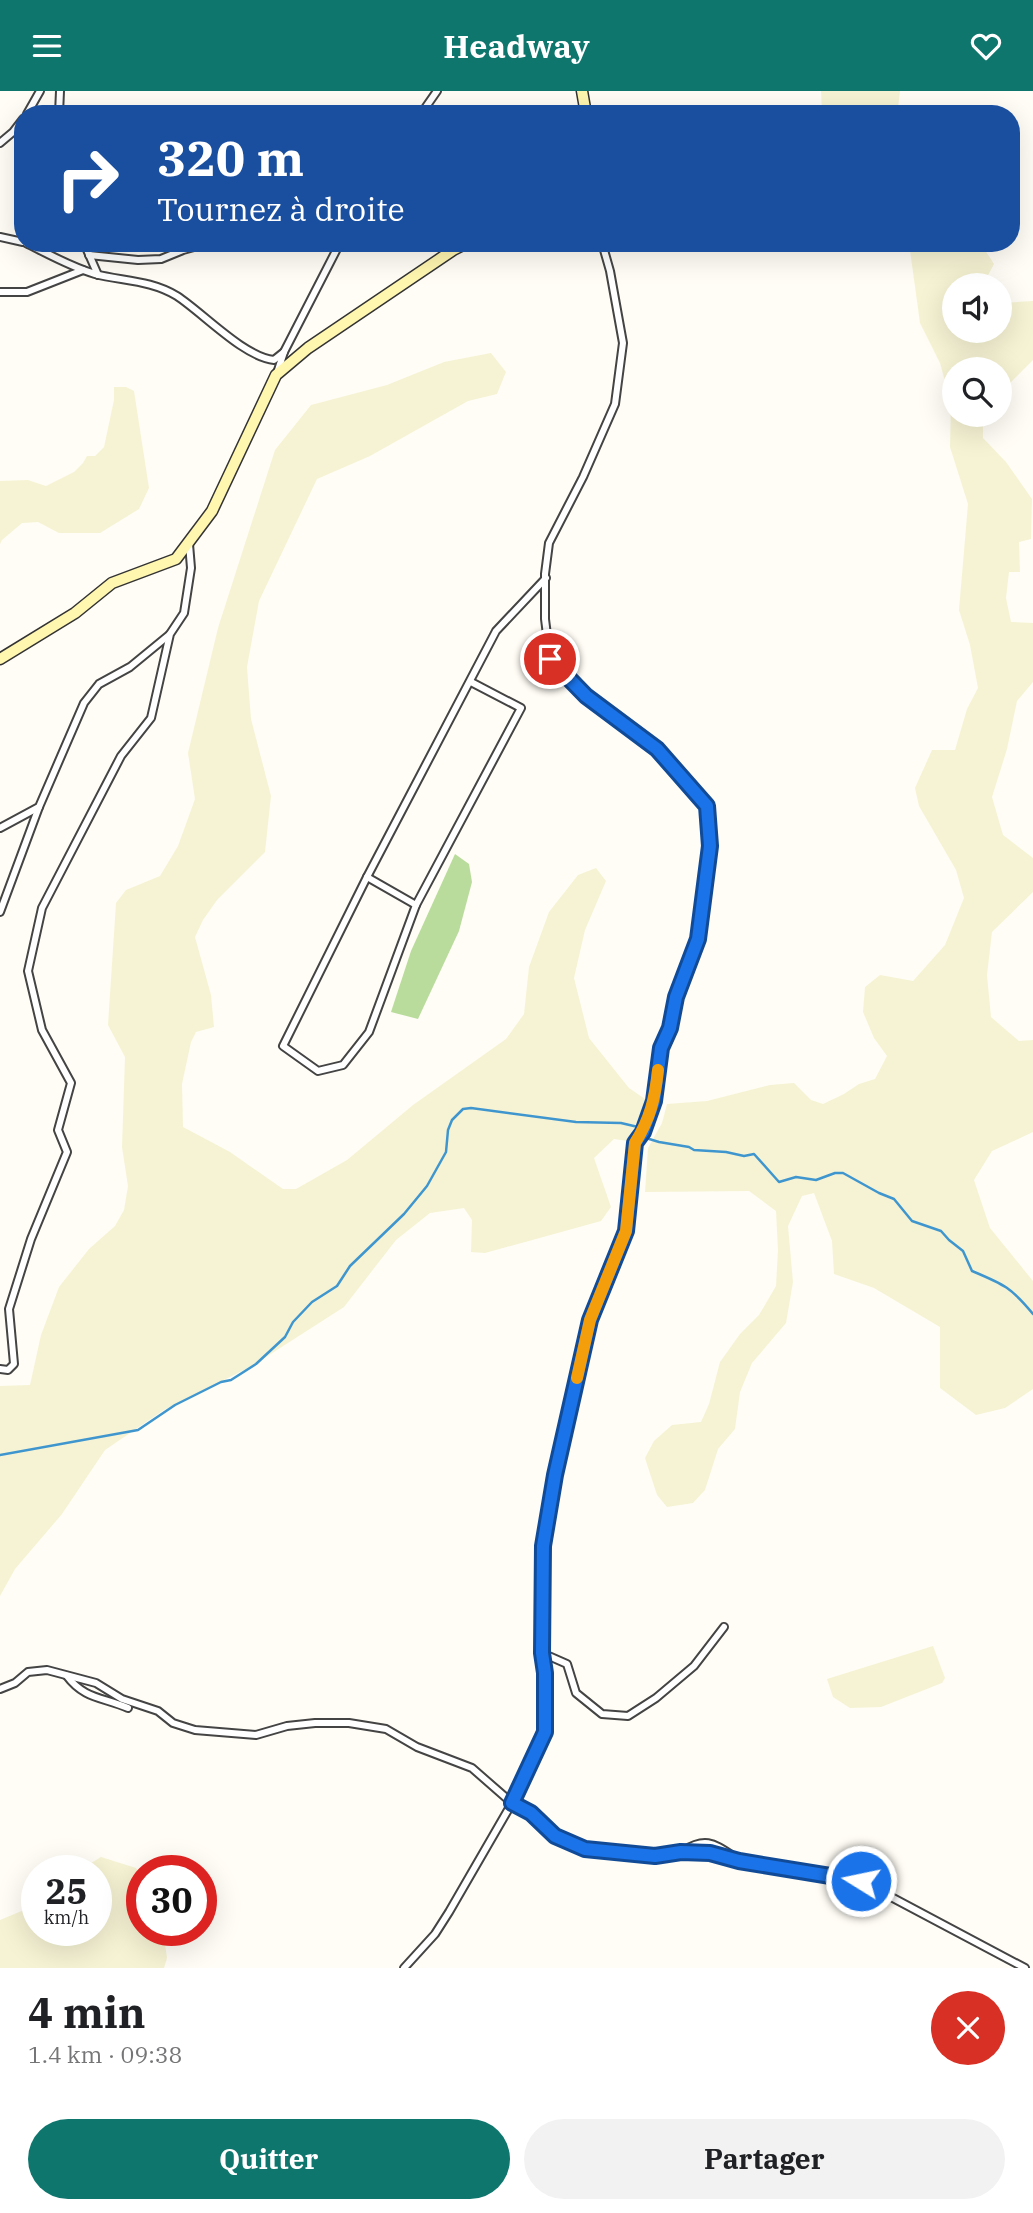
<!DOCTYPE html>
<html lang="fr">
<meta charset="utf-8">
<style>
body{margin:0;font-family:"IBM Plex Serif",serif;background:#f2f2f2;color:#202124;height:100vh;display:flex;flex-direction:column;font-size:26px;white-space:nowrap}
*{box-sizing:border-box;margin:0}
p{font-size:23px;color:#757577}
.icon{flex:none;width:38px;height:38px;fill:none;stroke:currentColor;stroke-width:2;stroke-linecap:round;stroke-linejoin:round}
.map{position:relative;height:1877px;overflow:hidden}
.side{display:flex;flex-direction:column;background:#fff;flex:1}
.side>*{flex:none}
.guide{position:absolute;left:14px;top:14px;width:1006px;height:147px;border-radius:28px;box-shadow:0 7px 28px #0002;background:#1a4fa0;color:#fff;overflow:hidden}
.tools{position:absolute;left:942px;top:182px;display:grid;gap:14px}
.tools a{display:grid;place-items:center;width:70px;height:70px;border-radius:50%;background:#fff;box-shadow:0 7px 28px #0002;font-size:35px}
.speed{position:absolute;left:21px;top:1764px;display:flex;gap:14px;font-size:35px;font-weight:700;text-align:center}
.speed>*{display:grid;place-content:center;width:91px;height:91px;border-radius:50%;background:#fff;box-shadow:0 7px 28px #0002;line-height:1}
.speed small{font-size:18px;font-weight:400}
.speed .limit{border:10px solid #d22;background:#fff;color:#111}
.pin{position:absolute;display:grid;place-items:center;width:60px;height:60px;color:#fff;margin:-30px;border:4px solid #fff;border-radius:50%;box-shadow:0 2px 7px #0007}
.me{position:absolute;width:77px;margin:-38px;rotate:280deg;stroke-linejoin:round;filter:drop-shadow(0 0 5px #0008)}
.turn{display:flex;align-items:center;gap:24px;height:147px;padding:0 28px;font-size:32px}
.turn .icon{width:91px;height:91px;stroke-width:2.5}
.turn b{display:block;font-size:49px;line-height:60px}
.round{display:grid;place-items:center;flex:none;width:74px;height:74px;border-radius:37px;background:#f2f2f2}
.head{display:flex;align-items:center;justify-content:space-between;height:119px;padding:0 28px}
h1{font-size:42px;font-weight:700;line-height:52px}
.button{display:flex;gap:14px;margin-top:auto;padding:14px 28px}
.button a{flex:1;height:80px;border-radius:42px;background:#0f766e;color:#fff;font-size:28px;font-weight:700;line-height:80px;text-align:center}
.button a+a{background:#f2f2f2;color:#202124}
header{display:flex;justify-content:space-between;align-items:center;height:91px;padding:0 28px;background:#0f766e;color:#fff;font-size:32px;font-weight:700}
.map>svg:first-child{display:block}
.farmland{fill:#f6f3d4}
.forest{fill:#b9dc9c}
.lines{fill:none;stroke-linecap:round;stroke-linejoin:round}
.stream{stroke:#3f96cf;stroke-width:2.5}
.street-casing{stroke:#444;stroke-width:10}
.secondary-casing{stroke:#333;stroke-width:13}
.street{stroke:#fff;stroke-width:6}
.secondary{stroke:#fff6b0;stroke-width:10}
.route-casing{stroke:#114b97;stroke-width:18}
.route{stroke:#1a73e8;stroke-width:12}
.slow{stroke:#f59e0b;stroke-width:12}
</style>
<header><svg class="icon" aria-label="menu" viewBox="0 0 24 24"><path d="M4 6h16M4 12h16M4 18h16"/></svg>Headway<svg class="icon" aria-label="heart" viewBox="0 0 24 24"><path d="M12 20l-8-8c-3-5 5-10 8-4 3-6 11-1 8 4z"/></svg></header>
<div class="map">
<svg width="1033" height="1877" viewBox="0 0 1033 1877">
<rect width="100%" height="100%" fill="#fffdf5"/>
<g class="farmland">
<path d="M821,0H900L898,17L899,23H822Z"/>
<path d="M909,152H979L983,156L994,173L986,188L988,194H954V240H999V212L1033,210V269L1011,291L1001,307L999,278H954V324H983V347L1006,371L1032,408L1031,448L1019,451L1020,481H1009L1006,507L1011,531L1033,532V591L1017,610L1007,658L992,706L1003,744L1033,767V801L992,841L987,884L991,926L1019,950L1033,949V1041L992,1060L974,1089L990,1137L1033,1190V1298L1005,1317L976,1324L940,1297V1236L874,1197L834,1183L832,1150L814,1102L802,1105L788,1135L793,1191L786,1232L752,1272L740,1301L735,1338L718,1358L705,1399L693,1412L667,1416L657,1404L645,1367L654,1350L672,1334L701,1331L709,1313L720,1271L740,1243L759,1224L776,1195L778,1159L776,1120L749,1100L645,1101L648,1057L662,1032L667,1013L707,1010L770,994L794,992L811,1009L823,1013L844,1003L859,993L875,988L887,965L874,947L863,921L865,896L880,884L913,890L945,854L964,807L956,779L919,715L915,697L932,659H955L967,618L978,597L970,554L959,519L968,413L950,356L951,312L940,272L920,232Z"/>
<path d="M491,262L506,281L497,303L468,310L370,365L317,388L259,510L247,576L251,628L271,705L265,761L217,809L203,829L195,846L211,904L214,936L196,941L191,951L182,993L183,1036L230,1061L283,1098H296L347,1069L413,1014L506,948L524,923L529,876L549,821L578,784L596,777L606,790L585,839L574,887L589,947L629,997L648,1010L628,1050L614,1048L594,1067L611,1116L601,1130L485,1162L471,1161L472,1129L464,1117L430,1122L396,1149L344,1216L252,1275L164,1319L105,1359L62,1423L15,1478L0,1505V1295L30,1294L41,1244L59,1196L89,1158L115,1135L124,1119L128,1095L122,1056L125,966L108,934L116,812L126,799L160,785L178,755L195,708L188,662L218,537L275,359L311,314L387,294L444,271Z"/>
<path d="M114,296H126L134,300L149,397L139,418L100,442H59L38,431L22,432L2,449L0,453V390L28,389L46,395L74,381L83,372L87,365H95L104,356L114,309Z"/>
<path d="M933,1555L945,1587L942,1592L881,1616L850,1617L833,1606L827,1588Z"/>
<path d="M101,1766L136,1777L142,1788V1839H163L167,1867L164,1877H0V1829L24,1819L37,1809V1839H96V1780H78Z"/>
</g>
<path class="forest" d="M455,763L469,773L472,791L459,840L418,928L391,921L411,860Z"/>
<g class="lines">
<path class="stream" d="M0,1364L138,1339L175,1314L221,1291L231,1289L256,1273L285,1246L293,1231L312,1211L337,1195L350,1175L404,1123L427,1095L446,1061L448,1039L452,1029L463,1018L471,1017L576,1031L621,1032L638,1036L646,1047L659,1051L689,1056L694,1059L726,1061L744,1065L754,1063L779,1091L796,1086L816,1089L835,1082H843L879,1102L894,1108L912,1130L941,1140L949,1149L963,1160L972,1180C1003,1193 1011,1196 1033,1223"/>
<g class="street-casing">
<g id="street">
<path d="M27,23L40,0"/>
<path d="M59,23L60,0"/>
<path d="M421,23L437,0"/>
<path d="M0,52L13,41L23,28"/>
<path d="M0,146L23,151"/>
<path d="M26,152C48,163 71,176 95,183C122,190 151,189 177,205C203,222 244,266 274,269L284,261"/>
<path d="M84,152L98,184"/>
<path d="M89,164L138,169L161,168L183,159L209,152"/>
<path d="M0,201H27L83,179"/>
<path d="M277,282L284,261L340,152"/>
<path d="M471,591L521,617L416,814L369,941L343,974L318,980L283,955L367,786L496,540L546,487"/>
<path d="M0,737L39,716L84,612L99,593L130,576L169,544"/>
<path d="M367,786L416,814"/>
<path d="M0,821L39,716"/>
<path d="M0,1278L8,1279L14,1273L9,1218L31,1148L67,1061L58,1039L71,992L42,939L28,880L42,817L121,665L151,627L170,543L184,522L191,477L189,453"/>
<path d="M542,1562L567,1573L576,1602L602,1623L628,1625L656,1607L694,1575L724,1536"/>
<path d="M67,1585C84,1608 103,1606 128,1617"/>
<path d="M0,1598L15,1592L28,1581L47,1579L96,1592L122,1608L158,1620L173,1632L195,1639L256,1644L287,1635L315,1632H349L386,1638L417,1656L472,1677L512,1712L531,1722L556,1745L585,1758L655,1765L681,1761L710,1762L739,1770L861,1790L1025,1877"/>
<path d="M683,1760C705,1746 713,1752 733,1765"/>
<path d="M404,1877L435,1843L449,1821L512,1712L545,1641V1582L542,1562L543,1455L555,1384L590,1229L626,1140L634,1052L643,1041L655,1010L661,957L670,937L676,906L698,848L710,755L707,715L657,658L586,605L550,568L545,528V483L549,452L583,386L615,313L623,252L610,180L602,152"/>
</g>
</g>
<g class="secondary-casing">
<g id="secondary">
<path d="M582,0L586,23"/>
<path d="M0,568L75,522L112,492L176,468L212,420L276,284L308,257L453,159L467,152"/>
</g>
</g>
<use href="#street" class="street"/>
<use href="#secondary" class="secondary"/>
</g>
<g class="lines">
<g class="route-casing">
<path id="route" d="M550,568L586,605L657,658L707,715L710,755L698,848L676,906L670,937L661,957L654,1010L643,1041L635,1052L626,1140L590,1229L555,1384L543,1455L542,1562L545,1582V1641L512,1712L531,1722L555,1745L585,1758L655,1765L681,1761L710,1762L739,1770L861,1790"/>
</g>
<use href="#route" class="route"/>
<path class="slow" d="M577,1287L590,1229L626,1140L635,1052C650,1028 655,1008 658,979"/>
</g>
</svg>
<div class="tools">
<a><svg class="icon" aria-label="sound" viewBox="0 0 24 24"><path d="M4 9h4l5-4v14l-5-4H4zM17 9q2 3 0 6"/></svg></a>
<a><svg class="icon" aria-label="search" viewBox="0 0 24 24"><circle cx="10" cy="10" r="6"/><path d="M15 15l6 6"/></svg></a>
</div>
<div class="speed"><div>25<small>km/h</small></div><div class="limit">30</div></div>
<div class="pin" style="left:550px;top:568px;background:#d93025"><svg class="icon" aria-label="arrive" viewBox="0 0 24 24"><path d="M6 21V4h12l-3 4 3 4H6"/></svg></div>
<svg class="me" style="left:861px;top:1790px" viewBox="-20 -20 40 40"><circle r="17" fill="#1a73e8" stroke="#fff" stroke-width="3"/><path d="M0-11L8 9 0 5-8 9z" fill="#fff"/></svg>
<div class="guide">
<div class="turn"><svg class="icon" aria-label="right" viewBox="0 0 24 24"><path d="M7 20v-9h11M14 6l5 5-5 5"/></svg><div><b>320 m</b>Tournez à droite</div></div>
</div>
</div>
<section class="side">
<div class="head"><div><h1>4 min</h1><p>1.4 km · 09:38</p></div><a class="round" style="background:#d93025;color:#fff"><svg class="icon" aria-label="close" viewBox="0 0 24 24"><path d="M6 6l12 12M18 6L6 18"/></svg></a></div>
<div class="button"><a>Quitter</a><a>Partager</a></div>
</section>
